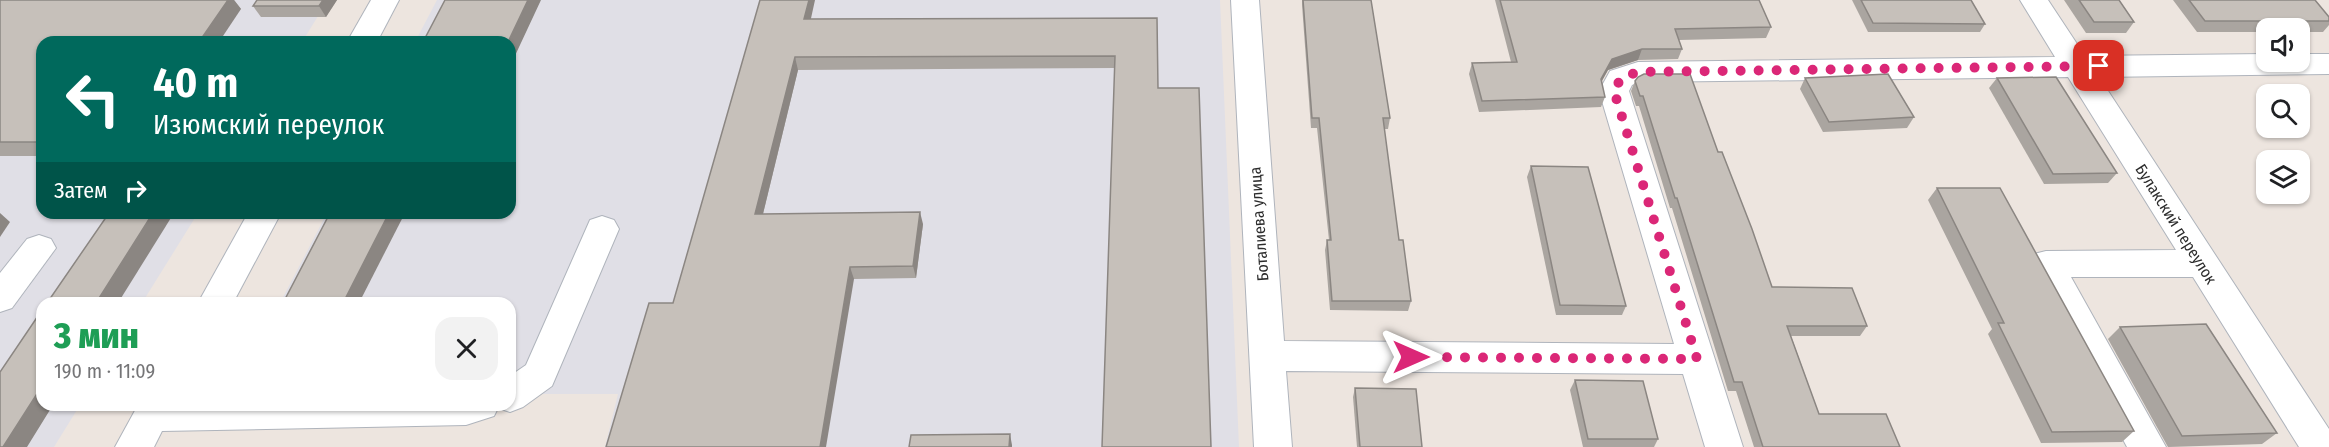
<!DOCTYPE html>
<html lang="ru">
<meta charset="utf-8">
<style>
body{margin:0;font-family:"Fira Sans Condensed",sans-serif;background:#f2f2f2;color:#202124;height:100vh;display:flex;flex-direction:column;font-size:22px;white-space:nowrap}
*{box-sizing:border-box;margin:0}
p{font-size:20px;color:#757577}
.icon{flex:none;width:33px;height:33px;fill:none;stroke:currentColor;stroke-width:2;stroke-linecap:round;stroke-linejoin:round}
.map{position:relative;flex:1;overflow:hidden}
.panel{position:absolute;left:36px;top:297px;width:480px;height:114px;display:flex;flex-direction:column;background:#fff;border-radius:18px;box-shadow:0 2px 4px #0004}
.panel>*{flex:none}
.guide{position:absolute;left:36px;top:36px;width:480px;height:183px;border-radius:18px;box-shadow:0 2px 4px #0004;background:#00695c;color:#fff;overflow:hidden}
.tools{position:absolute;left:2256px;top:18px;display:grid;gap:12px}
.tools a{display:grid;place-items:center;width:54px;height:54px;border-radius:12px;background:#fff;box-shadow:0 2px 4px #0004;font-size:30px}
.pin{position:absolute;display:grid;place-items:center;width:51px;height:51px;color:#fff;margin:-26px;border-radius:12px;box-shadow:0 3px 9px #0006}
.me{position:absolute;width:66px;margin:-33px;rotate:90deg;stroke-linejoin:round;filter:drop-shadow(0 0 4px #0008)}
.turn{display:flex;align-items:center;gap:21px;height:126px;padding:0 18px;font-size:27px}
.turn .icon{width:78px;height:78px;stroke-width:2.5}
.turn b{display:block;font-size:42px;line-height:51px}
.then{display:flex;align-items:center;height:57px;padding:0 18px;background:#0003;gap:12px;font-size:22px}
.round{display:grid;place-items:center;flex:none;width:63px;height:63px;border-radius:18px;background:#f2f2f2}
.head{display:flex;align-items:center;justify-content:space-between;height:102px;padding:0 18px}
h1{font-size:36px;font-weight:800;line-height:45px;color:#1e9e55}
.map>svg:first-child{display:block}
.industrial{fill:#e0dfe6}
.lines{fill:none;stroke-linecap:round;stroke-linejoin:round}
.minor-casing{stroke:#afb4bc;stroke-width:2}
.minor{fill:#fff;fill-rule:evenodd}
.wall{fill:#aaa5a0}
.shaded-wall{fill:#8b8682}
.building{fill:#c6c0ba;stroke:#8b8682;stroke-width:1.5}
.route{stroke:#db2777;stroke-width:10;stroke-dasharray:0 18}
.labels{text-anchor:middle;dominant-baseline:central;stroke-width:4.5;stroke-linejoin:round;paint-order:stroke}
.street-label{font-size:16px;fill:#2c2c2c;stroke:#fff}
</style>
<div class="map">
<svg width="2329" height="447" viewBox="0 0 2329 447">
<rect width="100%" height="100%" fill="#ede5df"/>
<g class="industrial">
<path d="M0,0H328L302,42H42V213H198L142,303H42V405H80L54,447H0Z"/>
<path d="M437,0H1220L1239,447H605L618,394H510V303H280L327,213H510V42H415Z"/>
</g>
<g class="lines">
<g class="minor-casing">
<g id="minor">
<path d="M371,0H399L377,42H347Z"/>
<path d="M1231,0H1259L1284,341L1674,344L1599,91L1610,71L1638,62L2055,57L2020,0H2048L2085,56L2266,54V62H2300V54H2329V74L2099,77L2329,429V447H2299L2193,277H2071L2166,447H2127L2029,264L2034,254L2046,251L2176,250L2068,77L1640,82L1632,85L1629,91L1743,447H1705L1683,374L1286,371L1292,447H1254Z"/>
<path d="M248,213H281L233,303H198Z"/>
<path d="M602,216L614,220L619,229L552,386L523,407L510,412L498,408L494,416L466,425L162,431L154,447H115L138,405H510V376L526,365L590,220Z"/>
<path d="M39,235L51,239L56,248L12,308L0,312V273L27,239Z"/>
</g>
</g>
<use href="#minor" class="minor"/>
</g>
<g class="wall">
<path d="M0,0H234L241,9L42,42V156H0Z"/>
<path d="M257,0H337L326,17H261L253,6Z"/>
<path d="M1302,0H1371L1390,118L1388,129H1384L1399,240L1411,301L1408,311L1330,310L1325,250L1327,240H1329L1317,128H1311L1302,5Z"/>
<path d="M1495,0H1759L1771,27L1766,38L1679,40L1682,49L1678,59L1638,60L1608,70L1601,82L1605,97L1601,107L1479,112L1469,74L1472,63L1511,62Z"/>
<path d="M1852,0H1971L1985,24L1980,32H1868Z"/>
<path d="M2064,0H2119L2134,22L2126,33H2086Z"/>
<path d="M2173,0H2315L2329,17V25L2323,32H2300V28H2266V32H2197Z"/>
<path d="M1157,18L1158,88L1211,447L1115,68L798,70L763,214L923,224L916,278L854,279L673,303L811,19Z"/>
<path d="M1805,78L1914,117L1907,128L1823,132L1800,89Z"/>
<path d="M1997,78L2117,173L2108,183L2044,184L1989,88Z"/>
<path d="M1635,81L1718,152L1772,287L1867,326L1860,336H1791L1819,414L1900,447H1754L1736,391H1728L1672,208H1670L1639,106H1636L1631,91Z"/>
<path d="M1531,166L1626,306L1622,315H1556L1527,177Z"/>
<path d="M1937,188L2134,431L2122,442L2041,443L1988,334L1992,329L1928,200Z"/>
<path d="M2120,327L2277,433L2262,444L2168,447L2108,339Z"/>
<path d="M1575,380L1658,439L1654,447H1583L1570,390Z"/>
<path d="M1355,388L1422,447H1357L1353,397Z"/>
</g>
<g class="shaded-wall">
<path d="M228,0H234L241,9L219,42H199Z"/>
<path d="M323,0H337L326,17L319,6Z"/>
<path d="M528,0H541L513,60L510,55V42H508Z"/>
<path d="M809,0H815L808,32L804,19Z"/>
<path d="M1642,49L1638,60L1608,70L1597,90L1601,79L1612,59Z"/>
<path d="M795,57L798,70L760,226L755,214Z"/>
<path d="M920,212L923,224L916,278L913,266Z"/>
<path d="M0,213L10,222L0,237Z"/>
<path d="M153,213H174L118,303H96Z"/>
<path d="M389,213H405L359,303H343Z"/>
<path d="M850,267L854,279L826,447H820Z"/>
<path d="M42,386V405H53L27,447H3Z"/>
<path d="M1010,434L1012,445V447H1009Z"/>
</g>
<g class="building">
<path d="M0,0H228L199,42H42V142H0Z"/>
<path d="M257,0H323L319,6H253Z"/>
<path d="M445,0H528L508,42H423Z"/>
<path d="M760,0H809L804,19L1157,18L1158,88H1199L1211,447H1102L1115,56L795,57L755,214L920,212L913,266L850,267L820,447H606L649,303H673Z"/>
<path d="M1303,0H1371L1390,118H1383L1399,240H1403L1411,301H1332L1327,240H1331L1319,118H1312Z"/>
<path d="M1500,0H1759L1771,27L1675,29L1682,49H1642L1612,59L1601,79L1605,97L1482,101L1472,63L1517,62Z"/>
<path d="M1861,0H1971L1985,24L1873,23Z"/>
<path d="M2079,0H2119L2134,22H2094Z"/>
<path d="M2189,0H2315L2329,17V21H2205Z"/>
<path d="M1644,74H1690L1718,152H1722L1752,229L1772,287L1852,288L1867,326H1787L1819,414H1886L1900,447H1763L1742,382H1734L1677,198H1675L1643,96H1640L1635,81L1638,77Z"/>
<path d="M1888,74L1914,117L1829,122L1805,78Z"/>
<path d="M2056,77L2117,173L2053,174L1997,78Z"/>
<path d="M1531,166L1588,167L1626,306L1560,305Z"/>
<path d="M1937,188H2000L2134,431L2052,432L1998,323H2004Z"/>
<path d="M109,213H153L96,303H47Z"/>
<path d="M330,213H389L343,303H283Z"/>
<path d="M42,310V386L3,447H0V372Z"/>
<path d="M2206,324L2277,433L2182,436L2120,327Z"/>
<path d="M1575,380L1643,381L1658,439H1588Z"/>
<path d="M1355,388L1416,389L1422,447H1360Z"/>
<path d="M1010,434L1009,447H909L911,435Z"/>
</g>
<g class="lines">
<path class="route" d="M1411,357L1697,359L1614,91L1621,78L1638,72L2099,66"/>
</g>
<g class="labels">
<g class="street-label">
<text transform="translate(1259 224) rotate(-94)">Боталиева улица</text>
<text transform="translate(2176 224) rotate(58)">Булакский переулок</text>
</g>
</g>
</svg>
<div class="tools">
<a><svg class="icon" aria-label="sound" viewBox="0 0 24 24"><path d="M4 9h4l5-4v14l-5-4H4zM17 9q2 3 0 6"/></svg></a>
<a><svg class="icon" aria-label="search" viewBox="0 0 24 24"><circle cx="10" cy="10" r="6"/><path d="M15 15l6 6"/></svg></a>
<a><svg class="icon" aria-label="layers" viewBox="0 0 24 24"><path d="M12 4l9 5-9 5-9-5zM3 14l9 5 9-5"/></svg></a>
</div>
<div class="pin" style="left:2099px;top:66px;background:#d93025"><svg class="icon" aria-label="arrive" viewBox="0 0 24 24"><path d="M6 21V4h12l-3 4 3 4H6"/></svg></div>
<svg class="me" style="left:1411px;top:357px" viewBox="-20 -20 40 40"><path d="M0-17L14 15 0 8-14 15z" fill="#db2777" stroke="#fff" stroke-width="4"/></svg>
<div class="guide">
<div class="turn"><svg class="icon" aria-label="left" viewBox="0 0 24 24"><path d="M17 20v-9H6M10 6l-5 5 5 5"/></svg><div><b>40 m</b>Изюмский переулок</div></div>
<div class="then">Затем<svg class="icon" aria-label="right" viewBox="0 0 24 24"><path d="M7 20v-9h11M14 6l5 5-5 5"/></svg></div>
</div>
<section class="panel">
<div class="head"><div><h1>3 мин</h1><p>190 m · 11:09</p></div><a class="round"><svg class="icon" aria-label="close" viewBox="0 0 24 24"><path d="M6 6l12 12M18 6L6 18"/></svg></a></div>
</section>
</div>
